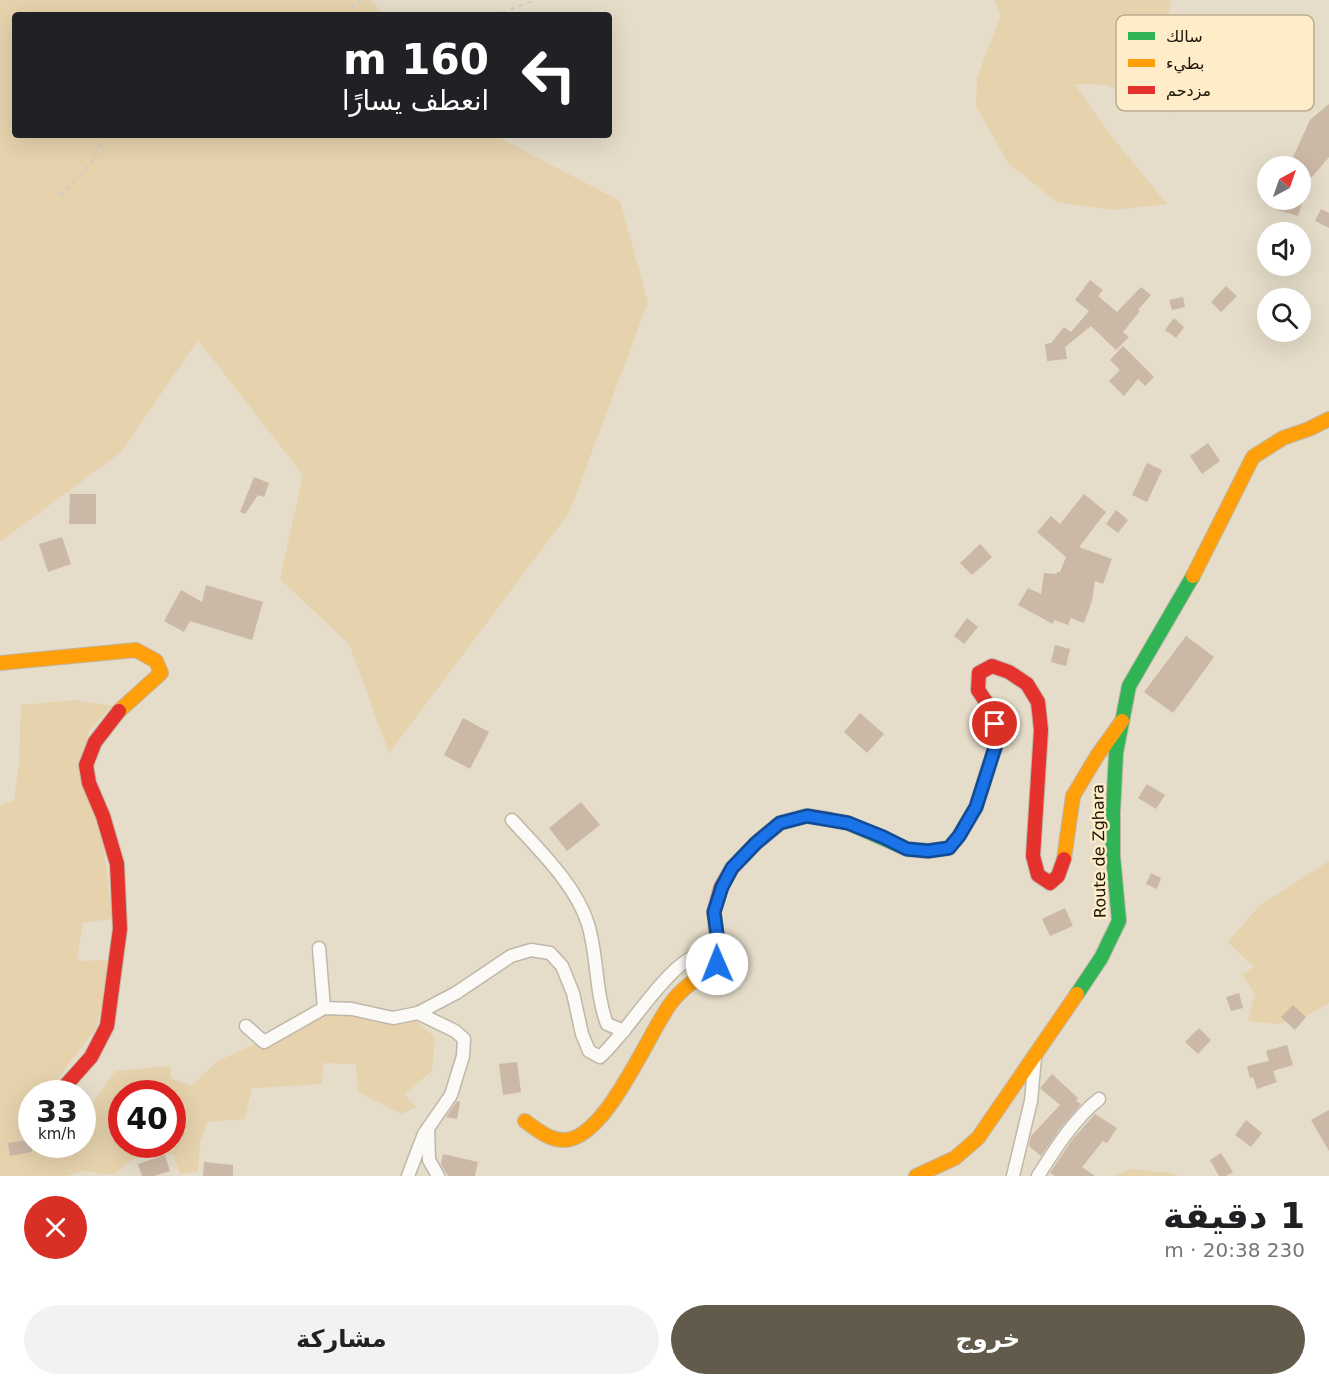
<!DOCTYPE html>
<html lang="ar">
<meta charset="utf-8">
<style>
body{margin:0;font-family:"DejaVu Sans","Noto Naskh Arabic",sans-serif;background:#f2f2f2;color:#202124;direction:rtl;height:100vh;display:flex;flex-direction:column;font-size:22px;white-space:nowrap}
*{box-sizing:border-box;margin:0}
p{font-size:20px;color:#757577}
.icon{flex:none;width:33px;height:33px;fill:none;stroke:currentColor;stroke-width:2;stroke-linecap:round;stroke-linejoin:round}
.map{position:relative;height:1176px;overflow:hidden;direction:ltr}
.drawer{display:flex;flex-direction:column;background:#fff;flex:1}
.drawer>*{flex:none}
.guide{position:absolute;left:12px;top:12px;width:600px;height:126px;border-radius:6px;box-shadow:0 6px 24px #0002;direction:rtl;background:#202124;color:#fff;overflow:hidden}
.needle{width:39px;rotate:40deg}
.fabs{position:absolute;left:1257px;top:156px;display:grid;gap:12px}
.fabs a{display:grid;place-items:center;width:54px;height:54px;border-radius:50%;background:#fff;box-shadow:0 6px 24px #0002;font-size:30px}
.speed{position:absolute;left:18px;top:1080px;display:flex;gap:12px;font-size:30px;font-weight:700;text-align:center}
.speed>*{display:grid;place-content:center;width:78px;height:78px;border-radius:50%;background:#fff;box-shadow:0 6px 24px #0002;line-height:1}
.speed small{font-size:15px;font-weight:400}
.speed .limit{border:9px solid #d22;background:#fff;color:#111}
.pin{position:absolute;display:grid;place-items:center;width:51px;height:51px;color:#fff;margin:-26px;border:3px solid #fff;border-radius:50%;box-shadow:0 2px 6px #0007}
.me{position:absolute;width:66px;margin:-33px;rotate:359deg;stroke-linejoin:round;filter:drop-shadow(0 0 4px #0008)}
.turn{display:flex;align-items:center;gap:21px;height:126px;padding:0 24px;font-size:27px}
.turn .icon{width:78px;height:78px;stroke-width:2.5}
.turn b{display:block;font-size:42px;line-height:51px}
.round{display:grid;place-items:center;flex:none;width:63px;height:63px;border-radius:32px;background:#f2f2f2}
.head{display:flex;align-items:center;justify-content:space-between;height:102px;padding:0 24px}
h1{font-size:36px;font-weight:700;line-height:45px}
.cta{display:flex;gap:12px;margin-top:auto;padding:12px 24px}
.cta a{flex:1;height:69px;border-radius:36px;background:#625b4c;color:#fff;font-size:24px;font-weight:700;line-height:69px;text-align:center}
.cta a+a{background:#f2f2f2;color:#202124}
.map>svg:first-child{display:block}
.green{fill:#e6d3ad;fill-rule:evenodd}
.building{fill:#ccb8a6}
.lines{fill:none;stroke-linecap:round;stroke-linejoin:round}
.street-casing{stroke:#bfb7a8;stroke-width:15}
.fast-casing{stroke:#bfb7a8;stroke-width:16}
.slow-casing{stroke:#bfb7a8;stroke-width:16}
.jam-casing{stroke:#bfb7a8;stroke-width:16}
.path{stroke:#cfcdc7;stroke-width:2;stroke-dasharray:4.5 4.5;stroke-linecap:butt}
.street{stroke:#fbfaf7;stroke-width:12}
.fast{stroke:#30b455;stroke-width:14}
.slow{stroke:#ff9f0a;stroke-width:14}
.jam{stroke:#e5322d;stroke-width:14}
.route-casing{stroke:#114b97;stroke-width:15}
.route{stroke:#1a73e8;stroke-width:10}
.labels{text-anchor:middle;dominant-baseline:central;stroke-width:5;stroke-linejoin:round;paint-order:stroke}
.street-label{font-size:16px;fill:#1b1508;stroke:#ffecc9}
.key{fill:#ffecc9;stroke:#bbac8f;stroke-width:1.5}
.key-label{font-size:16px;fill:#1b1508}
</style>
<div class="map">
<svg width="1329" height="1176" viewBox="0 0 1329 1176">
<rect width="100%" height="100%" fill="#e5dcc9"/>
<g class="green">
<path d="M0,0H371L384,15H15V135H494L620,201L648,302L569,513L389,753L349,644L280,579L303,475L198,340L121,452L0,542Z"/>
<path d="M994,0H1171L1163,55L1171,113L1106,85L1074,84L1112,137L1167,204L1113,210L1057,202L1009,164L976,107L977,78L1001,15Z"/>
<path d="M75,700L112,706L89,731L79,773L92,804L104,846L112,919L83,923L77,961L107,960V984L96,1028L47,1093L32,1094V1144H82L83,1118L115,1071L170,1066L171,1078L191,1086L218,1061L272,1036L328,1001L368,1006L407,1014L435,1037L432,1071L404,1094L416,1107L401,1114L358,1092L356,1064L323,1063L322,1084L252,1088L245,1119L208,1122L200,1141L198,1172L180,1174L173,1154L133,1159L113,1175L82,1171L67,1176H0V806L14,800L19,763L21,705ZM122,1094H172V1144H122Z"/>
<path d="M1329,861V1003L1308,1015L1279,1024L1248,1021L1255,994L1242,975L1254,967L1228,942L1259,906Z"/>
<path d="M1131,1169L1170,1173L1180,1176H1113Z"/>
</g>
<g class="building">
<path d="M1329,104V157L1312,177L1300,174V166H1289L1310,120Z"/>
<path d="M1280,200H1303L1298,216L1277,210Z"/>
<path d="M1321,209L1329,213V228L1315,221Z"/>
<path d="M1090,280L1103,290L1098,296L1117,312L1141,287L1151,295L1138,310L1140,311L1123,332L1129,337L1116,350L1091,326L1065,347L1067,359L1047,361L1045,344L1051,343L1064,327L1071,332L1089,311L1075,300Z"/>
<path d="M1226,286L1237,296L1221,312L1211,302Z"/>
<path d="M1183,297L1185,307L1172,310L1169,300Z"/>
<path d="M1174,318L1184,327L1176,338L1165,330Z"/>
<path d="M1123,346L1154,377L1145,386L1138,379L1124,396L1109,381L1120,370L1110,360Z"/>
<path d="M1208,443L1220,461L1202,474L1190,456Z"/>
<path d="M1147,463L1162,470L1147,502L1132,495Z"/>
<path d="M254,477L269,483L264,497L258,495L245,514L240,512Z"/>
<path d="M70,494H96V524H69Z"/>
<path d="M1084,494L1106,512L1079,547L1112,559L1103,584L1095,581L1092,601L1084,623L1071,618L1068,625L1054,620L1053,624L1018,605L1028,588L1041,594L1044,573L1057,574V572H1060L1066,557L1037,532L1051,516L1060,524Z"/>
<path d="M1116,510L1128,520L1118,533L1106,524Z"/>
<path d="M62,537L71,564L48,572L39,544Z"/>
<path d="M980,544L992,557L972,575L960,563Z"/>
<path d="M206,585L263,602L252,640L190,621L184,632L164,621L181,590L202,602Z"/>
<path d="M967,618L978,627L964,644L954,636Z"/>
<path d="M1186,636L1214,657L1173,713L1144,692Z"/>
<path d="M1055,645L1070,649L1066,666L1051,662Z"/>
<path d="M860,713L884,734L867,753L844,732Z"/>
<path d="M463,718L489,732L470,769L444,755Z"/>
<path d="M1147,784L1165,795L1156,809L1138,798Z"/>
<path d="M581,802L600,825L567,851L549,828Z"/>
<path d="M1151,873L1161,878L1157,889L1146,884Z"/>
<path d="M1065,908L1073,926L1050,936L1042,919Z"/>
<path d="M1239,993L1243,1008L1231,1011L1226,997Z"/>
<path d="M1293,1005L1306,1017L1295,1030L1281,1017Z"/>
<path d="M1199,1028L1211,1040L1198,1054L1185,1042Z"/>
<path d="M1287,1045L1293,1065L1273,1071L1277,1082L1257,1089L1253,1077L1250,1078L1247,1066L1269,1061L1266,1051Z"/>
<path d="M517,1062L521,1092L503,1095L499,1064Z"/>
<path d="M1052,1074L1078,1098L1076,1101L1081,1104L1059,1130L1041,1156L1029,1146L1031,1136L1060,1105L1040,1088Z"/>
<path d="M457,1101L460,1102L457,1119L446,1117Z"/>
<path d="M1329,1110V1151L1311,1120Z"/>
<path d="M1095,1114L1117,1128L1107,1143L1103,1141L1082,1167L1095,1176H1055L1050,1173L1072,1140Z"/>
<path d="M1246,1120L1262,1133L1251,1147L1235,1135Z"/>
<path d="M32,1139V1152L10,1156L8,1143Z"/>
<path d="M1221,1153L1233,1172L1226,1176H1219L1210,1160Z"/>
<path d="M443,1154L478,1162L475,1176H448L441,1164Z"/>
<path d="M165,1155L170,1171L154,1176H142L138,1164Z"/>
<path d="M204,1162L233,1165V1176H203Z"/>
</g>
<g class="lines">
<g class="street-casing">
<g id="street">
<path d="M512,820C539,850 576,885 588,924C598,957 595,992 607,1024L624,1031"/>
<path d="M319,948L324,1008"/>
<path d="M246,1026L264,1042L324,1008L352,1009L393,1018L418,1013L456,993L511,956L531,950L550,953L562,966L573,993L582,1034L589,1051L600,1057C628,1030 647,996 676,969C688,958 704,950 718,941"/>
<path d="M428,1128L429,1160L438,1176"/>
<path d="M408,1176L424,1134L451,1095L463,1056L464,1039L455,1031L418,1013"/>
<path d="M1013,1176L1031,1101L1035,1057"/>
<path d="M1038,1176C1055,1149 1074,1119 1099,1099"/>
</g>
</g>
<g class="fast-casing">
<g id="fast">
<path d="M827,819L848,823L907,849L928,851L949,848L959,836L976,807L998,738L992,710L986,702"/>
<path d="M1077,994L1101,958L1119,921L1113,856V812L1116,753L1129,686L1193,576"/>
</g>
</g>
<g class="slow-casing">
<g id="slow">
<path d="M1193,576L1253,457L1283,438L1309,429L1329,419"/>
<path d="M0,663L136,650L156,661L161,673L119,711"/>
<path d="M1064,859L1073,796L1097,756L1122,721"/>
<path d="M525,1121C536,1129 548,1139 562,1140C605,1143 648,1033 671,1003C683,987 701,976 717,964L716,930"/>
<path d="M916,1176L955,1158L978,1138L1077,994"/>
</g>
</g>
<g class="jam-casing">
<g id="jam">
<path d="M986,702L978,690L979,673L992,666L1009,672L1027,684L1038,702L1041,730L1033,856L1038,875L1050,883L1058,876L1064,859"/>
<path d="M716,930L714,912L721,887L732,868L756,843L780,823L807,816L827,819"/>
<path d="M58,1094L91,1057L107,1026L120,929L117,864L103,816L89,783L86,765L95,742L119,711"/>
</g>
</g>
<g class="path">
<path d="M349,13L413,15"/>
<path d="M345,15L360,0"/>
<path d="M457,15L505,12L534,0"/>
<path d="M60,196L92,162L104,135"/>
</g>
<use href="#street" class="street"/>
<use href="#fast" class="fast"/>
<use href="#slow" class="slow"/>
<use href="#jam" class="jam"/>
</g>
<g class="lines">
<g class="route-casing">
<path id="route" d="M717,964L718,941L714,912L722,887L732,868L756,843L780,823L807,816L848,823L883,837L907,849L928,851L949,848L959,836L976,807L998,738L995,724"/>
</g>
<use href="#route" class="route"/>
</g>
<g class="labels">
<g class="street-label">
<text transform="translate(1099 851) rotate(-91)">Route de Zghara</text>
</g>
</g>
<rect x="1116" y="15" width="198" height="96" rx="9" class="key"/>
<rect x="1128" y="32" width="27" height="8" fill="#30b455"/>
<rect x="1128" y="59" width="27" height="8" fill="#ff9f0a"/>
<rect x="1128" y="86" width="27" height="8" fill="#e5322d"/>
<g class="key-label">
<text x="1166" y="42">سالك</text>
<text x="1166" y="69">بطيء</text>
<text x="1166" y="96">مزدحم</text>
</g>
</svg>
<div class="fabs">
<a><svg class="needle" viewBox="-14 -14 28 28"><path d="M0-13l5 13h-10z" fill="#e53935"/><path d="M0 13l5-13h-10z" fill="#757577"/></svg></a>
<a><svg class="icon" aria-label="sound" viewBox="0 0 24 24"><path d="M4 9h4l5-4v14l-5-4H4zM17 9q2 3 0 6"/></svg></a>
<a><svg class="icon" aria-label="search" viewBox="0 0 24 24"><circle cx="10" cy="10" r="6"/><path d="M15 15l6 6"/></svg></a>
</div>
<div class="speed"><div>33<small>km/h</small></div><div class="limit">40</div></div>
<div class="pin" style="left:995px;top:724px;background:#d93025"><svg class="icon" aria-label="arrive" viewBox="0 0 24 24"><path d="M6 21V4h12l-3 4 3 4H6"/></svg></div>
<svg class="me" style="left:717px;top:964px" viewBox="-20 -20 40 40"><circle r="19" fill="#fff"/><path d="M0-13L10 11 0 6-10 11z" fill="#1a73e8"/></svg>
<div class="guide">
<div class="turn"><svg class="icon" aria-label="left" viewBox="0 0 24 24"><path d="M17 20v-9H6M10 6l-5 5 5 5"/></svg><div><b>160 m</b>انعطف يسارًا</div></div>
</div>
</div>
<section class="drawer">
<div class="head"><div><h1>1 دقيقة</h1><p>230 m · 20:38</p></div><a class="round" style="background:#d93025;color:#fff"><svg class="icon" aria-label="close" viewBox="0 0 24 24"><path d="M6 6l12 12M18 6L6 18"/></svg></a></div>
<div class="cta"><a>خروج</a><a>مشاركة</a></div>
</section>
